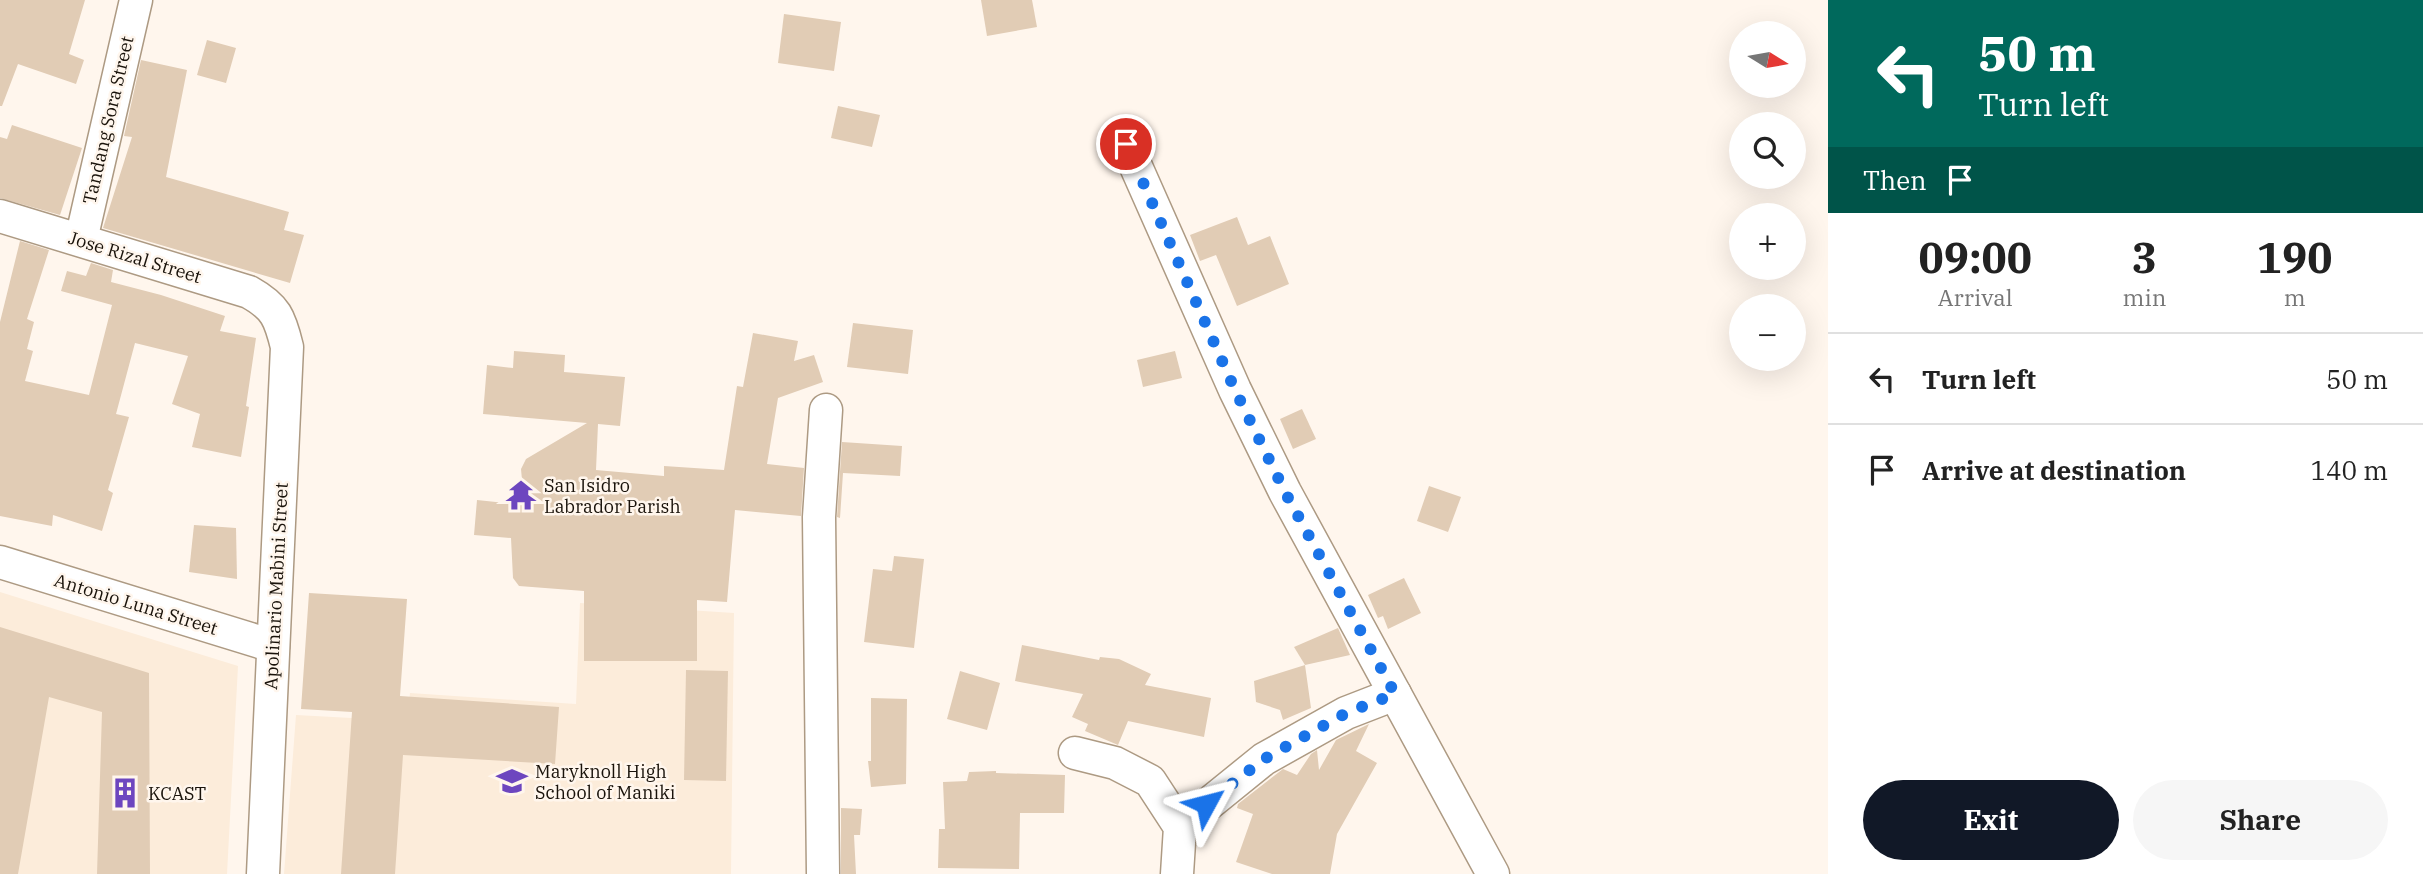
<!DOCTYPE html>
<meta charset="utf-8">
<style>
body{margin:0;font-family:"IBM Plex Serif",serif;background:#f6f6f6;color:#222;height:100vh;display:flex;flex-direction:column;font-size:26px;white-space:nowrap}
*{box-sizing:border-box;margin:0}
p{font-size:23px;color:#767676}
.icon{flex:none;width:38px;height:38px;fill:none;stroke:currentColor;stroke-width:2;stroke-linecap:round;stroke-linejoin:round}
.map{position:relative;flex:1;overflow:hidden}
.sheet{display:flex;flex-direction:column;background:#fff;width:595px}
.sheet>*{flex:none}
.banner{background:#00695c;color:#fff;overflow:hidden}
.needle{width:46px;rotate:101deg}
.tools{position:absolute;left:1729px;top:21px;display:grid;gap:14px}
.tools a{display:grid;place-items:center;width:77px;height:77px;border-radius:50%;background:#fff;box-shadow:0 7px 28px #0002;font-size:35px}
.pin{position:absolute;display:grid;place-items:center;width:60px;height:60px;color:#fff;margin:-30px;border:4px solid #fff;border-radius:50%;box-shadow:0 2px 7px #0007}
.me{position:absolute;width:77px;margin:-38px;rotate:52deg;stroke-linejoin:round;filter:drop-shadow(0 0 5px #0008)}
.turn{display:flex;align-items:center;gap:24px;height:147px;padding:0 35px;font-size:32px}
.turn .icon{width:91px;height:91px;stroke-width:2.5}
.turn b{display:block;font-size:49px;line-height:60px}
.then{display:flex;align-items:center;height:66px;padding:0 35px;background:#0003;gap:14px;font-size:26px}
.eta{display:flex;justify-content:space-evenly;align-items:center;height:119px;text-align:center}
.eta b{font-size:42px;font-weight:700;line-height:49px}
.button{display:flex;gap:14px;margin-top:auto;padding:14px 35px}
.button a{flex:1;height:80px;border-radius:42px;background:#111827;color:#fff;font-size:28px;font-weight:700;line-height:80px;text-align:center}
.button a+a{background:#f6f6f6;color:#222}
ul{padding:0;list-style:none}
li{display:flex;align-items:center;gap:21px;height:91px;padding:0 35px;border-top:2px solid #e0e0e0}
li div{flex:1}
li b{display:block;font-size:26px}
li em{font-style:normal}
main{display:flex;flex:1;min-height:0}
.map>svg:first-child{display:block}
.built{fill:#fcecda}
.building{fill:#e1ccb5}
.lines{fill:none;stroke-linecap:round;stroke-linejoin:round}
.minor-casing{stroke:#ad9a83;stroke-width:35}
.minor{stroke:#fff;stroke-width:32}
.route{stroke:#1a73e8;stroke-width:12;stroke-dasharray:0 21.6}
.labels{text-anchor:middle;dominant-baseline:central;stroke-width:5;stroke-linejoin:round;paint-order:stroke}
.street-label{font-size:18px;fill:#19120a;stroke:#fff6ed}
.poi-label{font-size:18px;fill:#19120a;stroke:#fff6ed;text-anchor:start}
</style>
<main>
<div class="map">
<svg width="1828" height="874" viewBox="0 0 1828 874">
<rect width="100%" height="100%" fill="#fff6ed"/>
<g class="built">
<path d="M0,592L238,666L227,874H0Z"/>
<path d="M580,603L734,613L731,874H284L296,715L407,721L410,693L576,704Z"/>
</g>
<g class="building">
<path d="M0,0H85L69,54L84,60L76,84L18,64L2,106H0Z"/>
<path d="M981,0H1032L1037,27L987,36Z"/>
<path d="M784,14L841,22L834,71L778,63Z"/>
<path d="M207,40L236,48L226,83L197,75Z"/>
<path d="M141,60L187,70L166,177L289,212L284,230L304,235L290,283L103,228L132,137L124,136Z"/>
<path d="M838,106L880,115L872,147L831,138Z"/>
<path d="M12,125L82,148L60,215L0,198V137L7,139Z"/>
<path d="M1237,217L1248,245L1270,236L1289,284L1237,306L1216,255L1200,261L1190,235Z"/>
<path d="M20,241L49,250L27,319L34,322L27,349L33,351L25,381L89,395L112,305L61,291L67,271L86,276L91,263L113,270L111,282L161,295L225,316L220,331L256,338L246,406L249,407L241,457L192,447L200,414L172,404L188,356L135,343L116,414L129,417L108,490L113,493L102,531L53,515L52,526L0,516V322Z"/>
<path d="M853,323L913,330L908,374L847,367Z"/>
<path d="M753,333L798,341L794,361L814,355L823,382L778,398L767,464L804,468L801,516L735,510L727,602L697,600V661H584V591L519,586L513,578L511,538L474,535L477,500L514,504V490L523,491L521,469L526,459L587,423L483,414L487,365L513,368L514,351L565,355L564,372L625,377L620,426L598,424L596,470L664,476V466L724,470L737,386L743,387Z"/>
<path d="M1175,351L1182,378L1143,387L1137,360Z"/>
<path d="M1302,409L1316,439L1293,449L1280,419Z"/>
<path d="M842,442L902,446L900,476L843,473L840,518L837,517Z"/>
<path d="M1429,486L1461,497L1448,532L1417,521Z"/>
<path d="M194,525L236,528L237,579L189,572Z"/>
<path d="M894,556L924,559L914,648L864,642L873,569L892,571Z"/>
<path d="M1404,578L1421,613L1388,629L1383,616L1378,618L1368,595Z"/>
<path d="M309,593L407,599L400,696L559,707L555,764L403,755L395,874H341L352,712L301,709Z"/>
<path d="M0,627L149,673L150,874H97L102,712L49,697L18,874H0Z"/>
<path d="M1338,628L1350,655L1305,665L1294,647Z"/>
<path d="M1022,645L1099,660L1100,657L1119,659L1151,674L1145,685L1211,698L1204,737L1128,721L1118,745L1085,731L1088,724L1072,717L1083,694L1015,681Z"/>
<path d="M1305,665L1311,708L1283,720L1280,710L1256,702L1254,681Z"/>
<path d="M686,670L728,671L726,781L684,780Z"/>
<path d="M960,671L1000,683L987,730L947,719Z"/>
<path d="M871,698L907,699L906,784L871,787L868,761H871Z"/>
<path d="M1369,724L1356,751L1377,763L1337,834L1330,874H1272L1236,862L1253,814L1237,808L1238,804L1283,769L1297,775L1311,754L1317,750L1319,770L1336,740Z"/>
<path d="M996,771V773L1065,775L1064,813H1020L1019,869L938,868L939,829H945L943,782L967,781L969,772Z"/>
<path d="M841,808L862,809L860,835H854L856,874H841Z"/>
</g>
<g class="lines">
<g class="minor-casing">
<g id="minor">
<path d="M1126,144L1235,390L1285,492L1493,874"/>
<path d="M0,216L249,292C276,307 280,318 287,347L263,874"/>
<path d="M81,240L136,0"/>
<path d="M0,562L273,646"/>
<path d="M1075,753L1115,763L1150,781L1180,827L1177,874"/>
<path d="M1180,827L1264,759L1346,713L1395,694"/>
<path d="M823,874L819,517L826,410"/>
</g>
</g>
<use href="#minor" class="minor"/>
</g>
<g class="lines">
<path class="route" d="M1126,144L1235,390L1285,492L1395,694L1346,713L1264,759L1206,804"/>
</g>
<defs>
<g id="temple-bare" transform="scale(2.415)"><path d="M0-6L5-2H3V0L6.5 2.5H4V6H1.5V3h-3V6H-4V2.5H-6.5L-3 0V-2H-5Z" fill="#6d46bf" stroke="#fff6ed" stroke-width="2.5" paint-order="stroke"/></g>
<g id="school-bare" transform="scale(2.415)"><path d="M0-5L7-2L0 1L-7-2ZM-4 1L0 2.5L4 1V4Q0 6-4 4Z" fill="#6d46bf" stroke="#fff6ed" stroke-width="2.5" paint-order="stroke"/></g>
<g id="building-bare" transform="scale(2.415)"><path d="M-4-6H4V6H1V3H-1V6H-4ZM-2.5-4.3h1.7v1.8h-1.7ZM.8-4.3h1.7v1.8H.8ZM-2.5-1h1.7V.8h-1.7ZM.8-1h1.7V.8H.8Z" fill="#6d46bf" stroke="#fff6ed" stroke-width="2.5" paint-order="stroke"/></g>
</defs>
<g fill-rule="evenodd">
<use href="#temple-bare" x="521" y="495"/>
<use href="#school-bare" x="512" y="781"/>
<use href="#building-bare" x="125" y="793"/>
</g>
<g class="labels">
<g class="street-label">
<text transform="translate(108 120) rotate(-77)">Tandang Sora Street</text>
<text transform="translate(135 257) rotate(17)">Jose Rizal Street</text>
<text transform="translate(276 586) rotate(-87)">Apolinario Mabini Street</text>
<text transform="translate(136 604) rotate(17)">Antonio Luna Street</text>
</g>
<g class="poi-label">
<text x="544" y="485">San Isidro<tspan x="544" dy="21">Labrador Parish</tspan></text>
<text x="535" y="771">Maryknoll High<tspan x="535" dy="21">School of Maniki</tspan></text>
<text x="148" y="793">KCAST</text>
</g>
</g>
</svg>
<div class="tools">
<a><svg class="needle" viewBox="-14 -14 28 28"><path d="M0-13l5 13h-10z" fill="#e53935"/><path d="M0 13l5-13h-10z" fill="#767676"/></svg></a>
<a><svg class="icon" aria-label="search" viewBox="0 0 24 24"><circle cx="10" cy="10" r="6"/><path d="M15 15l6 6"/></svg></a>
<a>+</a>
<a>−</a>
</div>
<div class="pin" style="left:1126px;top:144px;background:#d93025"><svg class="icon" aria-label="arrive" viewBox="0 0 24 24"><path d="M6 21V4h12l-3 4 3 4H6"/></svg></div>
<svg class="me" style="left:1206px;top:804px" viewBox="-20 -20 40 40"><path d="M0-17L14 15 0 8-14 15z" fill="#1a73e8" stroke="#fff" stroke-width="4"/></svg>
</div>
<section class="sheet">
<div class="banner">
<div class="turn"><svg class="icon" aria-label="left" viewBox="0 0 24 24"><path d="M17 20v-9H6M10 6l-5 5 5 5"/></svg><div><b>50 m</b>Turn left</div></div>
<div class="then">Then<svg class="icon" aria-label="arrive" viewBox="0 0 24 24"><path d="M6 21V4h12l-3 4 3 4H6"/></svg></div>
</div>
<div class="eta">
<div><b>09:00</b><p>Arrival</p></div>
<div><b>3</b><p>min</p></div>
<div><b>190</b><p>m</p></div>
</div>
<ul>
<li><svg class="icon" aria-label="left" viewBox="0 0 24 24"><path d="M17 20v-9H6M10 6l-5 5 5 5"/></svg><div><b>Turn left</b></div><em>50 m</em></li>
<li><svg class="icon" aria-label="arrive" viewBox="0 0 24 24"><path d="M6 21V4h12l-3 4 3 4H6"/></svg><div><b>Arrive at destination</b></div><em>140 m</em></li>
</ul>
<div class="button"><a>Exit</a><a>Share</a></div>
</section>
</main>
